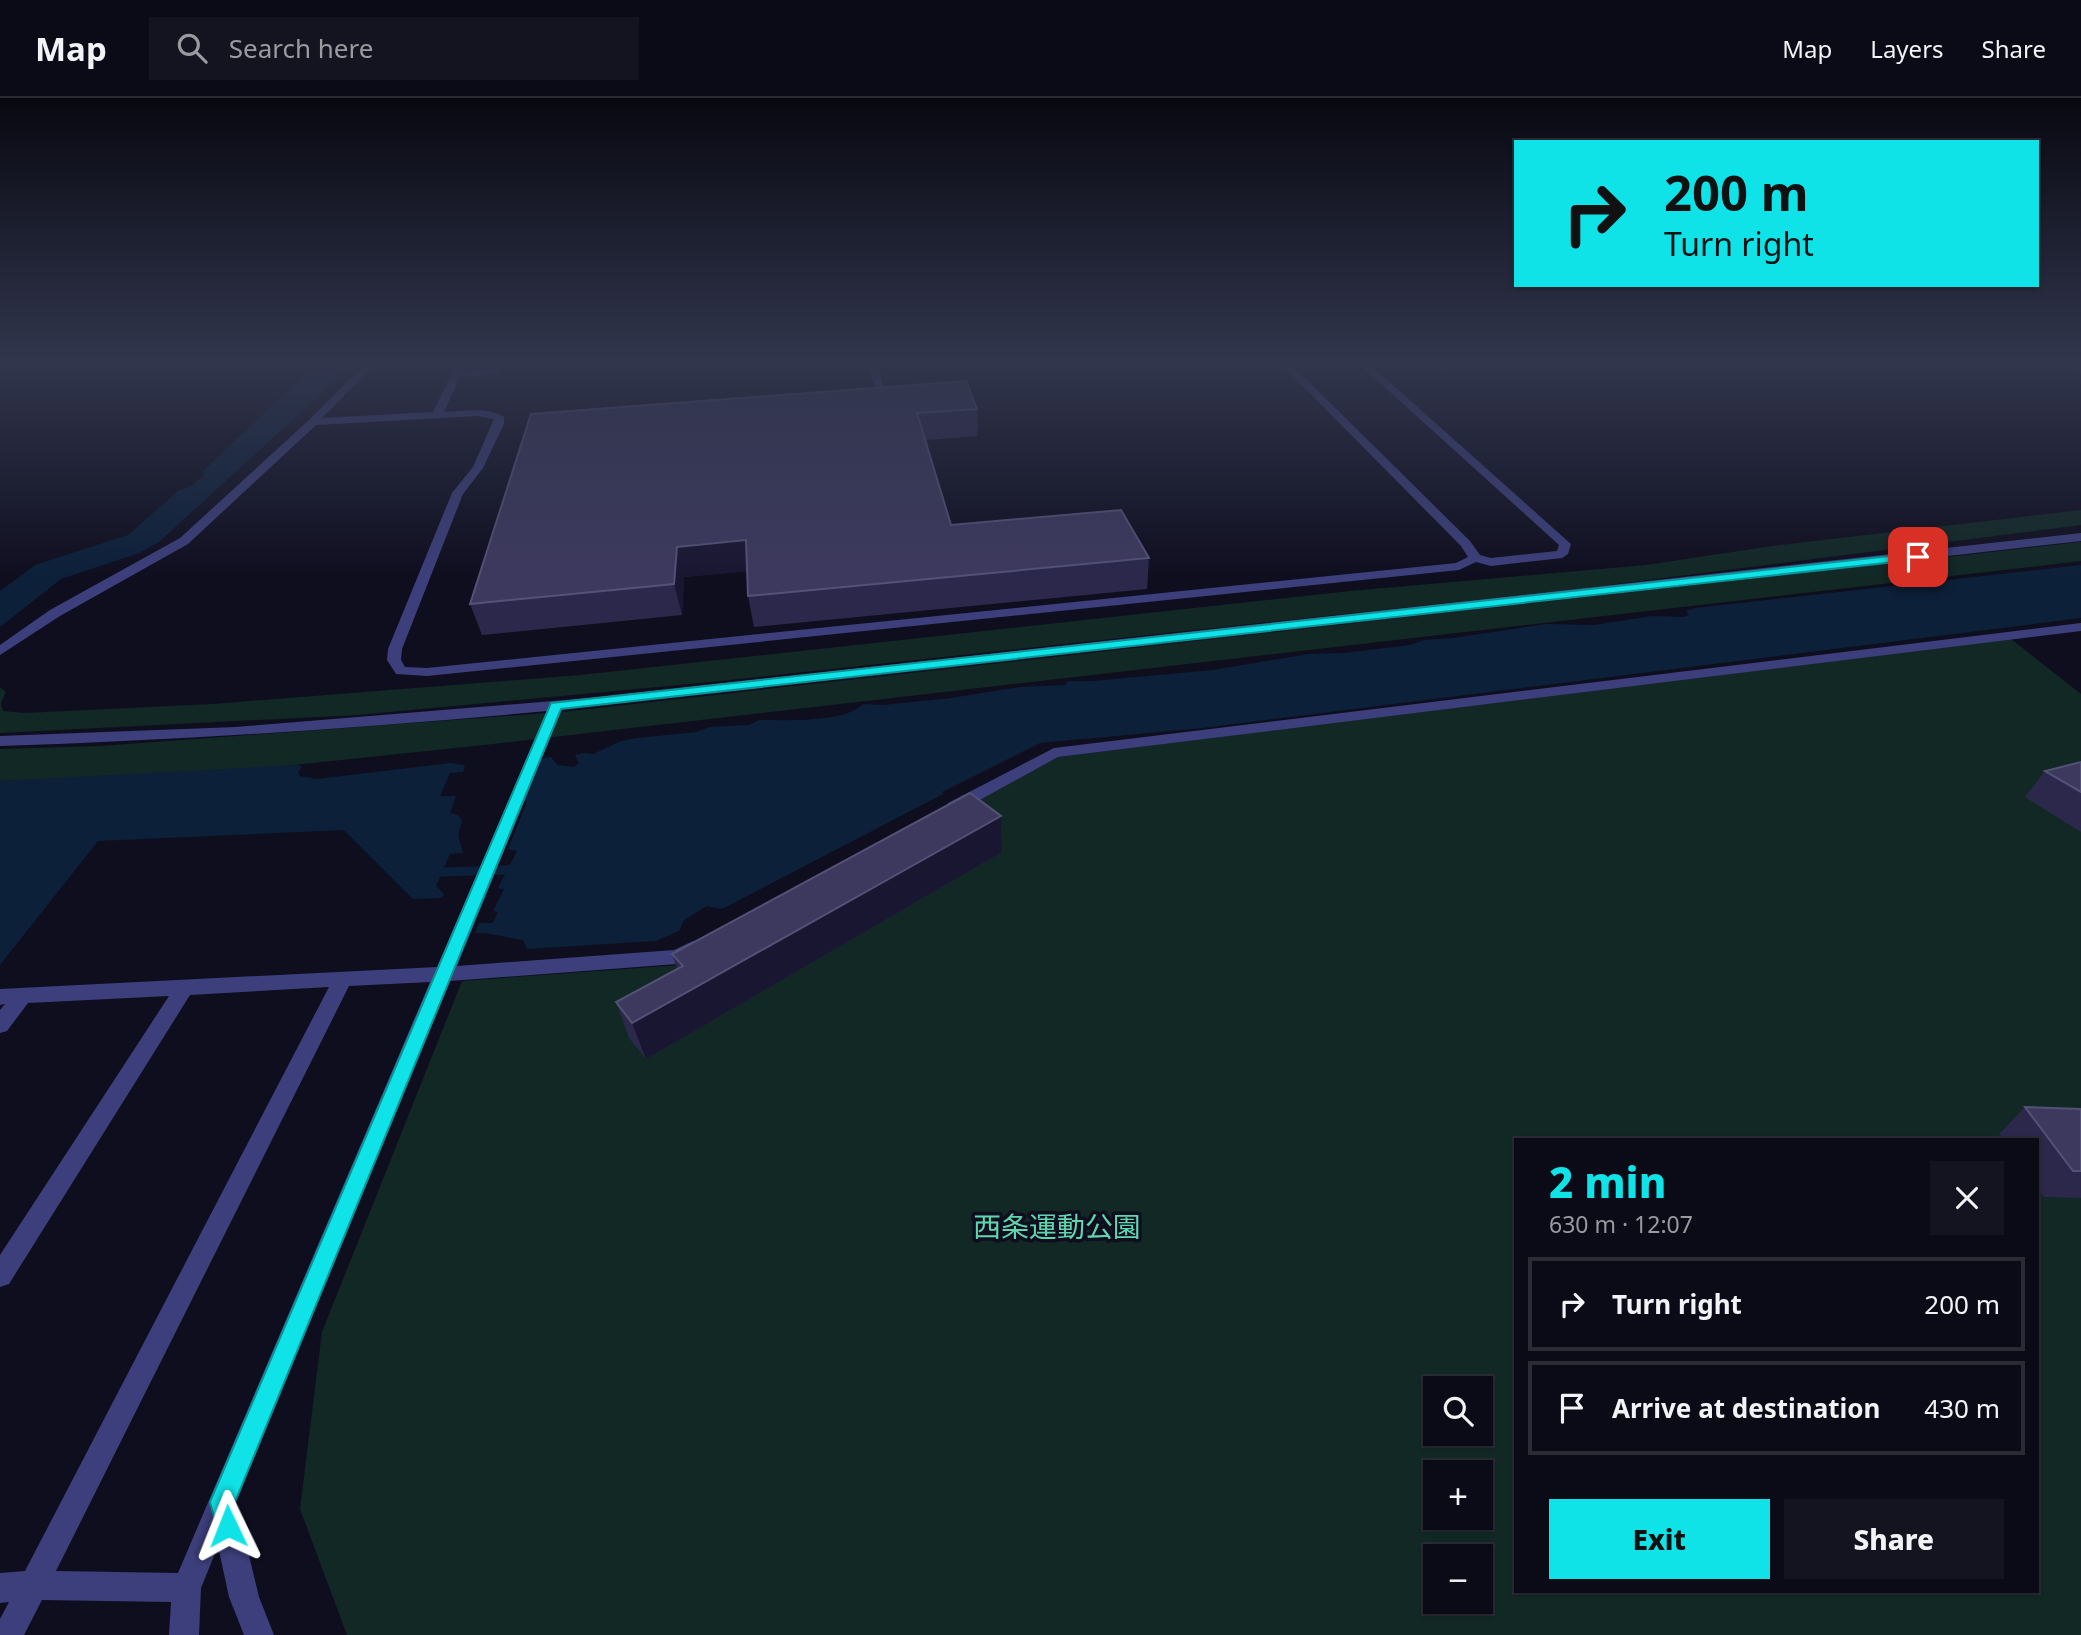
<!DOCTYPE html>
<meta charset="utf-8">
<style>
body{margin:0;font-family:"Noto Sans","Noto Sans JP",sans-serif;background:#141320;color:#f1f3f6;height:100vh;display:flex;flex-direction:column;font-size:26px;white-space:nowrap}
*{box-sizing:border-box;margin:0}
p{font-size:23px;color:#9a9aa1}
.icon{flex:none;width:38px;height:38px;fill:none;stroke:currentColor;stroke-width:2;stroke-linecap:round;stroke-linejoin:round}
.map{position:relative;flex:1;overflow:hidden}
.drawer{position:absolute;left:1514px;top:1040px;width:525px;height:455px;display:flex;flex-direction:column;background:#0b0a17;border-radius:0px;box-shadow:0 2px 5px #0004,0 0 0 2px #2b2b36}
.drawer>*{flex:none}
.hud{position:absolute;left:1514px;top:42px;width:525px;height:147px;border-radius:0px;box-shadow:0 2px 5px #0004,0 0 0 2px #2b2b36;background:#0fe3e7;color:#111;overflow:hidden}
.controls{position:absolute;left:1423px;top:1278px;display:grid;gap:14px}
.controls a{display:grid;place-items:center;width:70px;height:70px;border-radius:0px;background:#0b0a17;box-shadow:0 2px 5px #0004,0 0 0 2px #2b2b36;font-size:35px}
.pin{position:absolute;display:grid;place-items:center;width:60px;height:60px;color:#fff;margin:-30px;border-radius:14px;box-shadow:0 4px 10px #0006}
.me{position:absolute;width:77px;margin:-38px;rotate:358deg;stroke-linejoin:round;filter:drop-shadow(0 0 5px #0008)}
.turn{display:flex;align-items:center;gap:24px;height:147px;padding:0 35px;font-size:32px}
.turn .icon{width:91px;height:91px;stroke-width:2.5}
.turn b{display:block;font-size:49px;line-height:60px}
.round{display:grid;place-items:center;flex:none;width:74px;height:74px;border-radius:0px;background:#141320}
.headline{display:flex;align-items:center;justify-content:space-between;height:119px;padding:0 35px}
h1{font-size:42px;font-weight:800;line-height:52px;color:#0fe3e7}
.button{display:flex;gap:14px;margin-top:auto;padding:14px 35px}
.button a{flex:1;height:80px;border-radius:0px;background:#0fe3e7;color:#111;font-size:28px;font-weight:800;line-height:80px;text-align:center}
.button a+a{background:#141320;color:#f1f3f6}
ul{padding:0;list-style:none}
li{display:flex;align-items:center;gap:21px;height:94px;margin:0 14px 10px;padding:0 21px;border:4px solid #2b2b36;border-radius:0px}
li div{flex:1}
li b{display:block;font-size:26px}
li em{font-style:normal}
header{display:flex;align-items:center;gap:42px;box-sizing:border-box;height:98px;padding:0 35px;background:#0b0a17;border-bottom:2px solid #2b2b36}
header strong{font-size:33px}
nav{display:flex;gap:38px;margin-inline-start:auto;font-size:24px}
.search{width:490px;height:63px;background:#141320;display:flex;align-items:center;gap:18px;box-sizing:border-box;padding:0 24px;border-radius:0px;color:#9a9aa1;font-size:26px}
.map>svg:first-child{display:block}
.green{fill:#112825;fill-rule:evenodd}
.water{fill:#0c2039}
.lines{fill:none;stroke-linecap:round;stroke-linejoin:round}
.stream{stroke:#0c2039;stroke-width:9}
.minor{fill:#3c3f7b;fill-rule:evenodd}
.wall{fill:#2b284b}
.shaded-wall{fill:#191632}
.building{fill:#3d395e;stroke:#545177;stroke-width:2}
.route{fill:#0fe3e7;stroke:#0a9496;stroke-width:2}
.labels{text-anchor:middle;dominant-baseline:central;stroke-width:7;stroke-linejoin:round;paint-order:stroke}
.near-park-label{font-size:28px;fill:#60d6af;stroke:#0f0e1f}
</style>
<header>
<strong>Map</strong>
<div class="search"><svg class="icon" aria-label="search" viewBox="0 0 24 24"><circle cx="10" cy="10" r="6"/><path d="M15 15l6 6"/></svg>Search here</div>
<nav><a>Map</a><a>Layers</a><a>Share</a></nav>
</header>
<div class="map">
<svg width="2081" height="1537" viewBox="0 0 2081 1537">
<rect width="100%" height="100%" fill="#0f0e1f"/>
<g class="green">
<path d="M2081,412V427L1586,490L711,584L357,617L0,635V589L6,594L1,605L3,613L25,615L213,606L580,577L1350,493L1646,467L1772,448Z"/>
<path d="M2081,444V463L484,647L236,673L0,683V651L100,648L562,614Z"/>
<path d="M2011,541L2081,596V1537H347L300,1411L322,1234L462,883L680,867L1058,659ZM1516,1041H2037V1493H1516ZM1435,1290H1480V1335H1435ZM1435,1374H1480V1419H1435ZM1435,1458H1480V1503H1435Z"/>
</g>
<g class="water">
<path d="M308,264H356L159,444L139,455L61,481L0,529V493L35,467L128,437L179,392L190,389L203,378L204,372L315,267L306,266Z"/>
<path d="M2081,467V520L1203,630L1040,645L942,694L943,696L722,811L707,808L684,822L679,833L656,843L527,851L523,842C506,840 491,834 475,835L479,825H493L498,814L493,813L504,791L498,790L517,753L508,751L527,704L523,703L543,660L551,659L557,667L573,669L579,666L575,657L582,655L593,656L621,643L637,640L697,634L709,629L749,627L759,622C786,622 846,625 863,606L883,607L951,600L1020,589L1065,587L1068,583H1093L1213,572L1308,556L1344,555L1410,547L1424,542L1453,540L1546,526L1594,527L1652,518L1684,519L1689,517L1686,513L1695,510Z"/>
<path d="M450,665L465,667L463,674L450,675L440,698H456L450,715L458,717L462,723L458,737L463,755L450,756L436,788L444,796L442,800L413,801L344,732L98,743L0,867V683L297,667L302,668L298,675L300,678L317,681Z"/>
</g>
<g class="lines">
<path class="stream" d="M436,767L442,774L507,772L516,769"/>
<g class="minor">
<path d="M367,264H377L322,320L433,314L457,264H466L462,273L492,271L495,264H504L499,276L460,279L444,314C463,313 487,309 504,319V326L483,370L463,396L402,551L401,562L405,569L427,570L1456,465L1468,459L1461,448L1279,264H1289L1470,443L1480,457L1491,460L1557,453L1559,447L1357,264H1367L1571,446L1568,456L1562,460L1491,468L1476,464L1459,472L427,578L396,576L387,562L388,551L452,395L473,369L494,321L477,318L316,327L188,446L60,518L0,557V547L50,512L180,440L309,322Z"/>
<path d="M868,264H878L886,304L878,302Z"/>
<path d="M2058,264H2071L2081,269V275Z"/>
<path d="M2081,435V443L1939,459L562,611L457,868L674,852L693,843L700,845L702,850L700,855L677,866L450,883L236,1404L259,1499L274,1537H244L229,1499L218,1448L201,1490L199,1537H169L171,1504L42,1502L24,1537H0V1521L9,1504L0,1505V1475L25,1473L329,889L190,897L9,1186L0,1189V1157L169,898L28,905L7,933L0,935V912L5,906L0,907V891L437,869L547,613C365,630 183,642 0,648V638L236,629L590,600ZM430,884L178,1475L56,1473L349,888Z"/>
<path d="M2081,525V533L1058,659L960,713L954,714L946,709L948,705L1054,650Z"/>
</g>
</g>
<g class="wall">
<path d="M1427,264H1491L1490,268L1436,271Z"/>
<path d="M977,311L978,338L925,342L951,427L1149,460L1147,491L754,529L748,498L747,473L684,479L682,517L482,537L470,506L531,316Z"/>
<path d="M2081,664V734L2025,699L2045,673Z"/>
<path d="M1001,718L1002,754L646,961L629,940L616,904L677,871L672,856Z"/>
<path d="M2025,1009L2081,1011V1100L2044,1099L2037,1089V1041H2003L1999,1036Z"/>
</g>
<g class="shaded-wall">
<path d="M746,442L752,473L684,479L682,517L674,486L677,449Z"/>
<path d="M1001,718L1002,754L646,961L632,925Z"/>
</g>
<g class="building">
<path d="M966,283L977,311L917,315L951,427L1121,412L1149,460L748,498L746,442L677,449L674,486L470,506L531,316Z"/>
<path d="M2081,664V694L2045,673Z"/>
<path d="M970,695L1001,718L632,925L616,904L683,868L672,856Z"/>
<path d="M2025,1009L2081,1011V1073H2073Z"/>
</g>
<linearGradient id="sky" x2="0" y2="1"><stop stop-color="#080811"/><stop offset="0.55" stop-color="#31364d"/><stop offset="1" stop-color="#31364d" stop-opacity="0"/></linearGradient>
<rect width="2081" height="480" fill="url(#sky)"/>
<path class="route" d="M1918,455L1924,459L1922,461L561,611L235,1404L241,1428L237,1437L228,1441L219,1437L210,1404L551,605Z"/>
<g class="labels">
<g class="near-park-label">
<text x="1057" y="1128">西条運動公園</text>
</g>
</g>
</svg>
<div class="controls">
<a><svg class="icon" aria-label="search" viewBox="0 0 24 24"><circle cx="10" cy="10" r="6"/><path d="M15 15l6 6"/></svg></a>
<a>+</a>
<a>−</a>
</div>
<div class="pin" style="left:1918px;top:459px;background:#d93025"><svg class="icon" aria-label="arrive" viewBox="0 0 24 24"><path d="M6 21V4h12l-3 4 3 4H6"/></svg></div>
<svg class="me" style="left:228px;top:1428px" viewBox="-20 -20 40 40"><path d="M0-17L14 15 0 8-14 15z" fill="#0fe3e7" stroke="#fff" stroke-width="4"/></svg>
<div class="hud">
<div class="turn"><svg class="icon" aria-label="right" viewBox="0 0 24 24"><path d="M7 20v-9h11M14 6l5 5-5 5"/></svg><div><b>200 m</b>Turn right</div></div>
</div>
<section class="drawer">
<div class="headline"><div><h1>2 min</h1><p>630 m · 12:07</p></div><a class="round"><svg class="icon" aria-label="close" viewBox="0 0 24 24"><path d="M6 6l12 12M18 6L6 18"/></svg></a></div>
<ul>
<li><svg class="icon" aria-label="right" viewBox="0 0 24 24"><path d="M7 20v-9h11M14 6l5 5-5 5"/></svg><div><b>Turn right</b></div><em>200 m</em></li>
<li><svg class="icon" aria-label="arrive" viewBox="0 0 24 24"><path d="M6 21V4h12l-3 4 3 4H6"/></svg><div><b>Arrive at destination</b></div><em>430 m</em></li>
</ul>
<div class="button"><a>Exit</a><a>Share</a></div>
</section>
</div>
